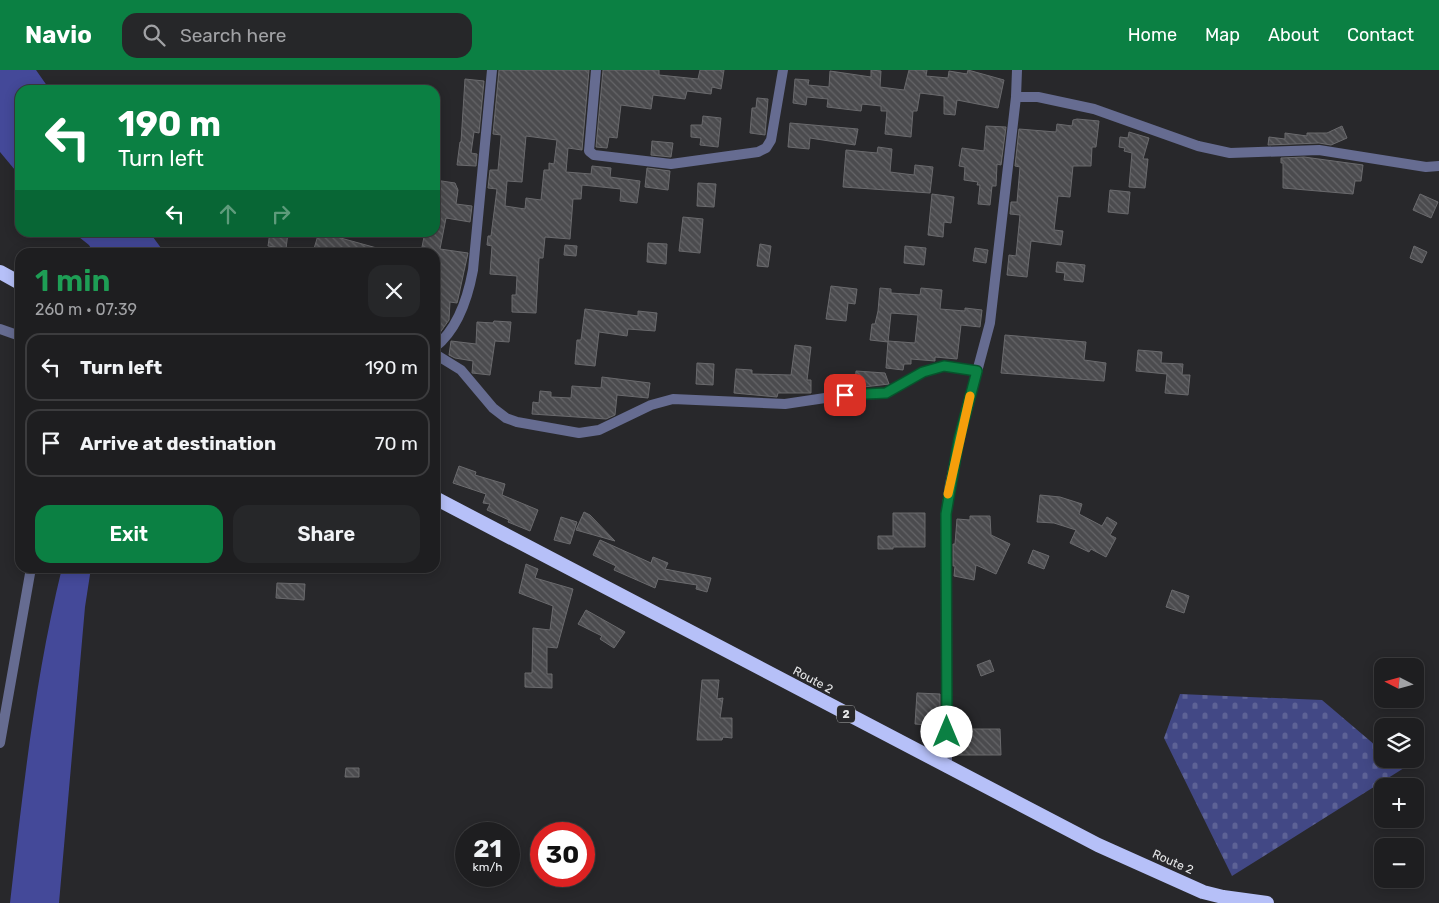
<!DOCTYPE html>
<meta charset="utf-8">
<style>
body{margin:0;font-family:Rubik,sans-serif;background:#262729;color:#f1f3f6;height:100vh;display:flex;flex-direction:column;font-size:19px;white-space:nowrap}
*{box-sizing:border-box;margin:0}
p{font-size:16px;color:#a1a2a5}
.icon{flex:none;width:28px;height:28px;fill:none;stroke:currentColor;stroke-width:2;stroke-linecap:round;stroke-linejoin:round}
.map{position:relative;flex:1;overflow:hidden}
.sheet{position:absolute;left:15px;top:178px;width:425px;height:325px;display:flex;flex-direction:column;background:#1e1e20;border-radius:15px;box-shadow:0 2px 12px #0003,0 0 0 1px #3c3c3e}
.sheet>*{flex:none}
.hud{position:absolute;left:15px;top:15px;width:425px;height:152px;border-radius:15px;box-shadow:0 2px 12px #0003,0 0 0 1px #3c3c3e;background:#0b8043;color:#fff;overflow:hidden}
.needle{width:32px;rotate:276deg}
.controls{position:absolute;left:1374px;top:588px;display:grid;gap:10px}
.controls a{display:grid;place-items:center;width:50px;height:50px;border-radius:10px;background:#1e1e20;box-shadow:0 2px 12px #0003,0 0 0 1px #3c3c3e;font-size:25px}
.speed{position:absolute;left:455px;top:752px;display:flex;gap:10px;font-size:25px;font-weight:700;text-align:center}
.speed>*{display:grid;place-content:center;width:65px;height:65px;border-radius:50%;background:#1e1e20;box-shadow:0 2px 12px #0003,0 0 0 1px #3c3c3e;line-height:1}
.speed small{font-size:12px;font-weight:400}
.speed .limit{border:8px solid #d22;background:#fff;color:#111}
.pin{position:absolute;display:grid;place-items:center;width:42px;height:42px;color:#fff;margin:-21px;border-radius:10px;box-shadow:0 2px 8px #0006}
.me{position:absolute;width:55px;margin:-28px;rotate:0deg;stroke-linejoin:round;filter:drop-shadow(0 0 4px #0008)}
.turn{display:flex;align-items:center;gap:18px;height:105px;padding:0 20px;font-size:22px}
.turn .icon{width:65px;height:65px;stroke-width:2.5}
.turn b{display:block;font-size:35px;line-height:42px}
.lanes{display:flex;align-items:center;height:48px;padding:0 20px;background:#0003;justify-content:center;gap:25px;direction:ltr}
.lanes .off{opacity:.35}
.round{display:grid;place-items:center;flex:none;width:52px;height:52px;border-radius:15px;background:#262729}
.headline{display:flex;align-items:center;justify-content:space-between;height:85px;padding:0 20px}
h1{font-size:30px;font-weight:600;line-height:38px;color:#1e9e55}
.cta{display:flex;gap:10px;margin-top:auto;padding:10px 20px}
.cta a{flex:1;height:58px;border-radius:15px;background:#0b8043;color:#fff;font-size:20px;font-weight:600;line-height:58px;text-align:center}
.cta a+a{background:#262729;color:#f1f3f6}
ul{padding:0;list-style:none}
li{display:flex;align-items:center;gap:15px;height:68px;margin:0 10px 8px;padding:0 10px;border:2px solid #3c3c3e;border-radius:15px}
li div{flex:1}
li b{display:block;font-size:19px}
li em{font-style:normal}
header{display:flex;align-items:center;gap:30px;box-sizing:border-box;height:70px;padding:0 25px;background:#0b8043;color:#fff}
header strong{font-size:24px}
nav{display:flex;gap:28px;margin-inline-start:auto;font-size:18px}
.search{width:350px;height:45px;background:#262729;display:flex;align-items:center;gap:12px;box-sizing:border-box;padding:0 18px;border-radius:15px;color:#a1a2a5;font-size:19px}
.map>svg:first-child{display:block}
.cemetery{fill:url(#cemetery-stones)}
.water{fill:#444999}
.building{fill:url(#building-back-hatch);stroke:#6a6a6d;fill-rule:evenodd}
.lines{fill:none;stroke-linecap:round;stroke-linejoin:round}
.minor{stroke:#666c91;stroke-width:10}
.trunk{stroke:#b6c0f8;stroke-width:14}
.route-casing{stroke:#07532c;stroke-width:12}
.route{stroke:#0b8043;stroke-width:9}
.slow{stroke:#f59e0b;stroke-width:9}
.labels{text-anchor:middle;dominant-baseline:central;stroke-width:5;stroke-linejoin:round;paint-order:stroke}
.shield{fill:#28282b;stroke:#adaeaf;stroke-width:1}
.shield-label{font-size:11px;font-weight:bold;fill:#e6e7e8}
.street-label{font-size:12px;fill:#e6e7e8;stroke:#28282b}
</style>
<header>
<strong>Navio</strong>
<div class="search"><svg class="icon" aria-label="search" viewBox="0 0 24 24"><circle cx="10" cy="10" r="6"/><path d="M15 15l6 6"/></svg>Search here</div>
<nav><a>Home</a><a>Map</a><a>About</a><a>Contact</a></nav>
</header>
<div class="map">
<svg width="1439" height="833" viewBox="0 0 1439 833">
<defs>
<pattern id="cemetery-stones" width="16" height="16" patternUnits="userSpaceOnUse" patternTransform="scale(1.25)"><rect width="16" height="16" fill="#424885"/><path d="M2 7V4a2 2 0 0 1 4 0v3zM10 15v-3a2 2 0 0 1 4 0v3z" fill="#5d6296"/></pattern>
<pattern id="building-back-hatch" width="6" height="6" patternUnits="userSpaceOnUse" patternTransform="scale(1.25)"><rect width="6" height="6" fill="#4b4b4e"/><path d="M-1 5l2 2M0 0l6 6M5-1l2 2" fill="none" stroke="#656568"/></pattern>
</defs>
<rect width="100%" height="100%" fill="#28282b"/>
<path class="cemetery" d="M1180,624L1322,630L1382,681V689H1392L1404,698L1232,806L1164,668Z"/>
<g class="water">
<path d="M0,0H36L50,20H20V106L0,82Z"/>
<path d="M74,163H150L164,182H93L89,175Z"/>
<path d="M62,498H91L85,537L59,833H10C23,720 35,608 62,498Z"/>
</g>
<g class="building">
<path d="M499,0H589L582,80L568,78L566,102L591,104L592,96L611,98L610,107L640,111L637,133L620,131L621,119L582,115L581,129H573L570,169L545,167L543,188H539L536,243L512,242V225H516L517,206L490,204L492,176L487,175L488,166H491L497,119L488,118L490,100H498L501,68V65L493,64ZM526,66L557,70L554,94L549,93V100H544L541,130L526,128L525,139L505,136L507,111L522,112Z"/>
<path d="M603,0H659V5L698,9L700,0H724L721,19L712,17L711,24L687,21L685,29L653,25L651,39L621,35L617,68L609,67L607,78L596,77Z"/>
<path d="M871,0L881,1L880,17L904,20L909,0H927L926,6L948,8L949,1L967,4L968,0L1004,10L998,38L957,30L955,45L944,44V26L920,23L917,41H913L911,67L885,64L887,41H881V36L862,34L861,41L827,37L828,29L807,27L806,35L793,33L795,9L809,10L808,15L829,17L830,1L871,7Z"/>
<path d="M465,9L484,11L479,63L474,62L471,83L477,84L476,96L457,95L460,72H461Z"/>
<path d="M757,28L768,29L765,65L750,63L752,38H756Z"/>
<path d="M703,46L721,48L718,77L700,75L701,68L691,67V55H702Z"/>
<path d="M1077,49L1099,51L1096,77H1092L1091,96H1073L1070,127L1058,126L1054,160L1063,161L1061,175L1031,171L1027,207L1007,205L1009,185L1016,186L1020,145L1010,144L1011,132H1017L1020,97L1015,96L1019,59L1056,62L1057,54L1072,56L1073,50Z"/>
<path d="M790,53L858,59L855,75L810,68L809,79L788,77Z"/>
<path d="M986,56L1006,57L1001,95L997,94L996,116H992L990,135L978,134L980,115H977L978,112L964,110L965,97L959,96L962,78L984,81Z"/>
<path d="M1342,56L1347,68L1331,75L1319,73L1268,75L1269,67L1285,69V63L1307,66V63H1327Z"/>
<path d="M1129,62L1149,68L1143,89H1148L1145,118L1129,117L1132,83L1124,81L1125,78L1119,77L1120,67L1128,68Z"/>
<path d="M652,71L673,73L671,87L651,85Z"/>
<path d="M878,77L892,79L890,102L914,105L915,95L933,97L930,123L843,117L846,80L877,83Z"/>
<path d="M1304,87L1363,95L1361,111H1355L1353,124L1283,118V93H1281V88Z"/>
<path d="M647,98L670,101L668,120L645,117Z"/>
<path d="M435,110L455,113L458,120L456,134L472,136L470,152L446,148L440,179L468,183L458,229L457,233L450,232L449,250L439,264L435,263V182H421L425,162H435Z"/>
<path d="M698,113L716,114L714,137L697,136Z"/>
<path d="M1110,120L1130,122L1128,144L1108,142Z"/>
<path d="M932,124L954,127L951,153L944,152L943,167L928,165Z"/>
<path d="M1420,124L1438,132L1431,148L1413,140Z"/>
<path d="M683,147L703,149L700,183L679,181Z"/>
<path d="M270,162H288L286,179L268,176Z"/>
<path d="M319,162L384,180L383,182H313Z"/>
<path d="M648,173L667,174L666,194L647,192Z"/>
<path d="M760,174L771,176L768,197L757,196Z"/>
<path d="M565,175L577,176L576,186L564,185Z"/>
<path d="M905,176L926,178L924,195L904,193Z"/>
<path d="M1414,176L1427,182L1422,193L1410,188Z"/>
<path d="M975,178L988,180L986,193L973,191Z"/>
<path d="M1057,192L1085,195L1083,212L1064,210L1065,203L1056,202Z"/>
<path d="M831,216L857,219L855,234L848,233L846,251L826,249Z"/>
<path d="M880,218L891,219V223L920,225L921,218L942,220L940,239L965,241V238L982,240L980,257L961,255L957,289L935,287V291L911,289V294H904L903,300L886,298L888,271L915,273L918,245L891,243L888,272L870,270L872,254H875L878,241Z"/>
<path d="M585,239L638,246V241L657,243L655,261L628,259L627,266L599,262L595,296L575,294L577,270H581Z"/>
<path d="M494,251L511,252L509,272L495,271L490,305L472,303L473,291L455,288L449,285L451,271L476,274L477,252L493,253Z"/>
<path d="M1005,265L1086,272L1084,290L1106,293L1104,311L1001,303Z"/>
<path d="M795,275L811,277L807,310H811V323H778L777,327L734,323L736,299L752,300V304L791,305Z"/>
<path d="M1138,280L1162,282L1161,293L1183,294L1182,305H1190L1188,325L1165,323L1167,304L1136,301Z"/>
<path d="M697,293L714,294L713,315L696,314Z"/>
<path d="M856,301L885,303L889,314L855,318Z"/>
<path d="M602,307L650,313L648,328L617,325L615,345L606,349L532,344L533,332L539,333L540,321L551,322V327L571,328L572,316L601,318Z"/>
<path d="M459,396L476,402L475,405L505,414L502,425L538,440L530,461L508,452L509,450L487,440L490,434L483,433L486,424L453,413Z"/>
<path d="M1040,425L1060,427L1082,434L1079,444L1102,456L1107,447L1117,453L1110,465L1116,468L1106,487L1091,479L1089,482L1070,473L1076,460L1054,453L1037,452Z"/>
<path d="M584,442L590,445L615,471L576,460Z"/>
<path d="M893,443H925V477H893V479H878V466H893Z"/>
<path d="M970,446H990L991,465L1010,474L996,504L976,495L974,510L954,506L955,496H953V474H955L957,449L970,450Z"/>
<path d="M561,447L577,452L570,474L554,470Z"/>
<path d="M600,470L651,493L653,487L668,493L665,499L711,508L707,522L696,519L697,515L658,509L655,518L614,500L616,496L593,485Z"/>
<path d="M1033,480L1049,486L1044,499L1028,493Z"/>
<path d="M526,494L538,499L535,508L573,519L557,578L547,577V604H552V618L525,617V603H532L533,558L550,560L553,536L519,523Z"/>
<path d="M277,513L305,514L304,530L276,528Z"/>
<path d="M1172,520L1189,526L1184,543L1166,537Z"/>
<path d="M586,540L625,562L614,578L600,569L602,566L578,554Z"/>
<path d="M990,590L994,601L981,606L977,595Z"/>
<path d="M702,610H719L717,629L723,628L720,648H732V668L723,667L722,670H697Z"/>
<path d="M917,623L940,624V656L915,654Z"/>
<path d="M956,659H1000L1001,685H956Z"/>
<path d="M346,698H359V707H345Z"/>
</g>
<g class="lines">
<g class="minor">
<path d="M596,0L589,81L594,85L671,94L758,82L766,78L771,70L783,0"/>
<path d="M1016,27H1038L1094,39L1198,76L1230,83L1319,80L1426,97L1439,96"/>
<path d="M0,259L20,266"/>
<path d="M435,277C458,259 468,227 473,200L492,0"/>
<path d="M435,284L461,300L493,338L506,348L517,352L579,363L599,360L651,335L673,329L785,334L845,325L887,323L923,302L944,296L977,301"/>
<path d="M0,673L31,498"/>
<path d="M947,698L946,444L950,414L963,354L990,253L1016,27L1017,0"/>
</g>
<g class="trunk">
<path d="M0,202L20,213"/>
<path d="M435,428L1098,775L1203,822L1223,827L1267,833"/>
</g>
</g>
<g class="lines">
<g class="route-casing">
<path id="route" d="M845,325L886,323L923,302L944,296L977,301L959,369L946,444L947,662"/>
</g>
<use href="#route" class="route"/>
<path class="slow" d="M948,424L970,326"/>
</g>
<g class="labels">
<rect class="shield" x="837" y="635.5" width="18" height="17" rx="4"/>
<g class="shield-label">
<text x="846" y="644">2</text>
</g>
<g class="street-label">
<text transform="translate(813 610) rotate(28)">Route 2</text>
<text transform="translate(1173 792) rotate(24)">Route 2</text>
</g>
</g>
</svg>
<div class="controls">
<a><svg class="needle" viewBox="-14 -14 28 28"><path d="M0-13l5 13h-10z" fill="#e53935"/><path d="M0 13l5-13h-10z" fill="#a1a2a5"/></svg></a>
<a><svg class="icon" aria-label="layers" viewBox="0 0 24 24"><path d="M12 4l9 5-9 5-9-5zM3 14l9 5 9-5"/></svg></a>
<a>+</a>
<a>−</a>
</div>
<div class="speed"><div>21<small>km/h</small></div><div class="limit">30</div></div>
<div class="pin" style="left:845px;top:325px;background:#d93025"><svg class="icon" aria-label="arrive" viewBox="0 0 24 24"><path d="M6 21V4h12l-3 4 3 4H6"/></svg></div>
<svg class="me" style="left:947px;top:662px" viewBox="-20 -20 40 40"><circle r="19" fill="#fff"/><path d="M0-13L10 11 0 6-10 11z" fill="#0b8043"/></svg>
<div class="hud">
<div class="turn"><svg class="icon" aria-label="left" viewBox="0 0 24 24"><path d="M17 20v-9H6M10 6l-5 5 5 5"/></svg><div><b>190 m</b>Turn left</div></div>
<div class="lanes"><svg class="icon" aria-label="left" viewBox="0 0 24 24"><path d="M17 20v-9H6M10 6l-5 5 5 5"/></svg><svg class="icon off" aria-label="ahead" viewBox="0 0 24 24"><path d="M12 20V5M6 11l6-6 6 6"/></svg><svg class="icon off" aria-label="right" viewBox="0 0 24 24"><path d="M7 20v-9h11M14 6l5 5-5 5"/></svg></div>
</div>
<section class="sheet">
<div class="headline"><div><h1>1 min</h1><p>260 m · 07:39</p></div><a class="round"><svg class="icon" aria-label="close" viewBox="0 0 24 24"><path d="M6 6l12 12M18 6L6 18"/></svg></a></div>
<ul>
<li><svg class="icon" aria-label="left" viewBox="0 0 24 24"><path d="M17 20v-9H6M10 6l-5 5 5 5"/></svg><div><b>Turn left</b></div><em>190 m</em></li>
<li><svg class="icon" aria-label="arrive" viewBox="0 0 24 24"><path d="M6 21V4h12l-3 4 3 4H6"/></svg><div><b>Arrive at destination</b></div><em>70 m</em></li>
</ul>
<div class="cta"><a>Exit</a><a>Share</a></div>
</section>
</div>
